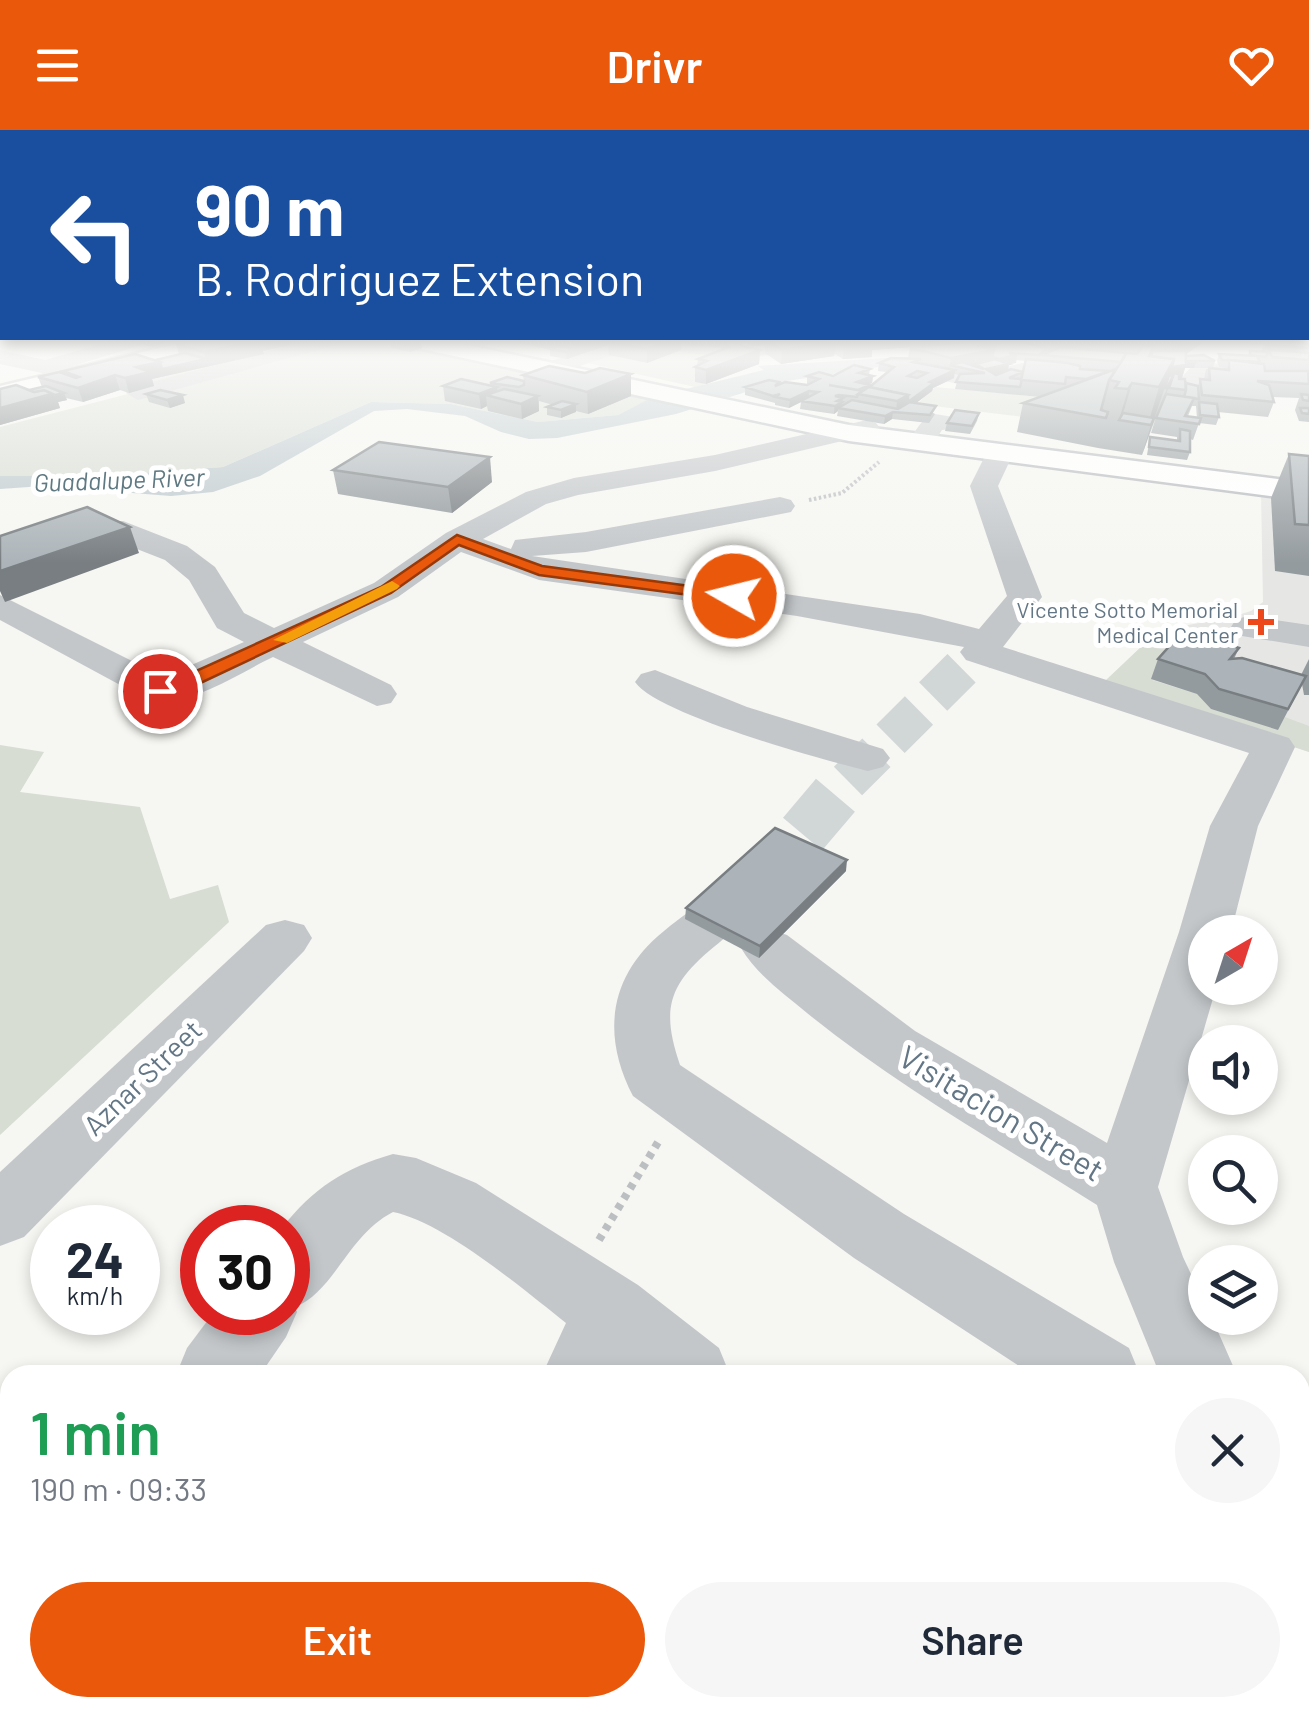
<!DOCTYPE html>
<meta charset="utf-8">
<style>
body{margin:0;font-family:Barlow,sans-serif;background:#f6f6f7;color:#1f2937;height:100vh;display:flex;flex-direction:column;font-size:38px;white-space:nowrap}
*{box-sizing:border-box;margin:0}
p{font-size:32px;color:#747a83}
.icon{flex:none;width:55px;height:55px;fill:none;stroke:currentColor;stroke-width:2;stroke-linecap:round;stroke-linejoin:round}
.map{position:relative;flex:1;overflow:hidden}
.drawer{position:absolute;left:0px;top:1235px;width:1310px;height:352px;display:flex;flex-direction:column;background:#fff;border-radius:30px 30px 0 0;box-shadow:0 5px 15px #0003}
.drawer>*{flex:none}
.guide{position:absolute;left:0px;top:0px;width:1310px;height:210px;box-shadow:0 5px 15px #0003;background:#1a4fa0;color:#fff;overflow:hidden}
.needle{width:65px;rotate:39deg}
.buttons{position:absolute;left:1188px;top:785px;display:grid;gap:20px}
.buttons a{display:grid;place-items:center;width:90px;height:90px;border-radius:50%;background:#fff;box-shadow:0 5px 15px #0003;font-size:50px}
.speed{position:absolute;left:30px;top:1075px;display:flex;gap:20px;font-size:50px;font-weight:700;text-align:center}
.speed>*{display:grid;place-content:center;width:130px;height:130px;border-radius:50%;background:#fff;box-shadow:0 5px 15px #0003;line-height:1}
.speed small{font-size:25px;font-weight:400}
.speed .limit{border:15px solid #d22;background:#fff;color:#111}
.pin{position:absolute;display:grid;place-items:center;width:85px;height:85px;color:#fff;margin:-42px;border:5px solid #fff;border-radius:50%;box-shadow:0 2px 10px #0007}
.me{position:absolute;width:110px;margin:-55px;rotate:278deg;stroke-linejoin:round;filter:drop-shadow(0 0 8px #0008)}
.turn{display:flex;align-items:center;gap:35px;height:210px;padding:0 30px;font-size:45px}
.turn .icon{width:130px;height:130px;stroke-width:2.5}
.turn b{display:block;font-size:70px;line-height:85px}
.round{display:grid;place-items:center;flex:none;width:105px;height:105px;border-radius:52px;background:#f6f6f7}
.headline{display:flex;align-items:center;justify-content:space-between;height:170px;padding:0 30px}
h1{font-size:60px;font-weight:600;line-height:75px;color:#1e9e55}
.primary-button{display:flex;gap:20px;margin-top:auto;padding:20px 30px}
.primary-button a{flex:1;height:115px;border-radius:60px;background:#ea580c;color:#fff;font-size:40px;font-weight:600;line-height:115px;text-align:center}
.primary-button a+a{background:#f6f6f7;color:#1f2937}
header{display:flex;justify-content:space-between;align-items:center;height:130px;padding:0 30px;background:#ea580c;color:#fff;font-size:45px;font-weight:600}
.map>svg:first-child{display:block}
.built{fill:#e6e7e5}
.green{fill:#d7ddd3}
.water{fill:#bcc8cd}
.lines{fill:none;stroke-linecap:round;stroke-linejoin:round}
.minor-tunnel-far1{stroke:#d1d6d7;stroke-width:40;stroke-dasharray:40 20;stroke-linecap:butt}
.minor-tunnel{stroke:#d1d6d7;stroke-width:51;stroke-dasharray:51 25;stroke-linecap:butt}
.major-casing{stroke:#b6babe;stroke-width:5}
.path-far1{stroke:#bcbfc1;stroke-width:4;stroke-dasharray:2.5 2.5;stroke-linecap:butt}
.path{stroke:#bcbfc1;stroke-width:8;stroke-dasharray:6 6;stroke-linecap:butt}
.minor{fill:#c3c7ca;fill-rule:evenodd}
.major{fill:#fff;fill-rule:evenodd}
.wall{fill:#949b9f;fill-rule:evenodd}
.shaded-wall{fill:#787e82}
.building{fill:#acb4b9;stroke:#787e82;stroke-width:2.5;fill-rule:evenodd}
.route{fill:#ea580c;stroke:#983908;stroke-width:2.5}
.slow{fill:#f59e0b}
.poi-dot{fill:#ec481c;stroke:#fff;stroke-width:4}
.labels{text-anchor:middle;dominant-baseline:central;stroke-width:10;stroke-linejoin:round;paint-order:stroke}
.far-poi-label{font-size:22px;fill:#637685;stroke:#fff;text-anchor:end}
.far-water-label{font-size:25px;font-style:italic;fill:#5f7982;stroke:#fff}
.street-label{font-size:28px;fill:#637685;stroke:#fff}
.near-street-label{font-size:32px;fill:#637685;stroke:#fff}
</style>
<header><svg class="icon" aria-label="menu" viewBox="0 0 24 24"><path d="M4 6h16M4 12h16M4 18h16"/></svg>Drivr<svg class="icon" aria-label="heart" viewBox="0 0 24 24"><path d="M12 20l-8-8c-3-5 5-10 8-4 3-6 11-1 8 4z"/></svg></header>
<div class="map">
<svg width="1309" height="1586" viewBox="0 0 1309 1586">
<rect width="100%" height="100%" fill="#f6f6f2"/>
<g class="built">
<path d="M998,211H1309V216L1268,213L1251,229L1119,236Z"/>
<path d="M1261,362L1309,368V622L1103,553L1159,500L1228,488L1251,481L1263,472Z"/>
</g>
<g class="green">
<path d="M313,211H390L653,268L618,285L538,292L451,274L371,272L223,337L114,345L0,346V297L155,257L141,252Z"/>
<path d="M681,220L723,225L707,245L694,248L706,254L695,257L588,233L609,225L647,233Z"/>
<path d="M935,257L1094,272L1049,290L917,274Z"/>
<path d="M1142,516L1175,521L1152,550L1197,564L1211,579L1278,599L1285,587L1309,596V622L1103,553Z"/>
<path d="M0,615L44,622L20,662L140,677L170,769L218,755L229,792L0,1005Z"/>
</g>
<path class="water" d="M922,226L904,233L774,253L676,284L557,308L529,309L501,302L465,286L407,279L374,281L260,346L213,362L171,366L43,356L0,359V346L114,345L223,337L371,272L451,274L538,292L618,285L653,267L764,240L758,236Z"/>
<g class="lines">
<path class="minor-tunnel-far1" d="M848,651L988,512"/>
<path class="minor-tunnel" d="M748,757L795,713L850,648"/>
<g class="major-casing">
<g id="major">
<path d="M189,211H228L225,216L0,270V256Z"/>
<path d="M406,211H448L849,295L1309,353V371L849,311L417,218Z"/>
</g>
</g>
<path class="path-far1" d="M809,370L842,363L879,332"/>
<path class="path" d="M599,1110L660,1009"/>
<g class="minor">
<path d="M111,211H144L141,215L73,236L90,244L79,251L0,234V220L45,230Z"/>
<path d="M305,211H339L336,215L138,270L126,263L130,258Z"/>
<path d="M464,211H493L479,219H465Z"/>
<path d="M614,211H690L733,217L784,211H850L840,217L733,229L640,216L550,246L539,239L542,234Z"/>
<path d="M924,233L978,244L1022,233L1180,249L1192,236L1212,233L1309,242V256L1212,247L1200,259L1180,263L1022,247L978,258L916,245L913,240Z"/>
<path d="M935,284L959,288L963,293L959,298L942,300L934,312H916L912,306C919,296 923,287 935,284Z"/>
<path d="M867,290L876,293L880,298L876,303L715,341L578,365L546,374L483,409L511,419L515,410L586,402L780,367L791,370L795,376L791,382L586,422L532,426L920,484L979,499L1007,466L970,356L989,318L999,316L1013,324L998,356L1042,467L1003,517L1289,608L1295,617L1258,696L1231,802H1205V858H1216L1158,1057L1183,1127L1205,1174V1188H1212L1237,1245H1160L1114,1132L1097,1075C998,1013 897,956 807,883C784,864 756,844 741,818L749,805L768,799L787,805L915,901L1107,1013L1179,802L1210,696L1249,623L966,530L960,522L964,517L797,486L539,450L461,422L398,467L303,512L391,555L397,564L391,573L377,576L273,527C237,544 186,580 146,569L0,490V465L164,547L244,512L217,498L189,450L165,430L101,405L96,398L101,391H123L187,416L215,437L244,483L274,498L374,453L446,403L526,362L574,348L715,325Z"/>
<path d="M1249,486L1309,495V517L1236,505L1231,497L1236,489Z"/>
<path d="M655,540L747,577L883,619L890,628L883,637L868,641C824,630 658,585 635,552L641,544Z"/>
<path d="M717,769L735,774L743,787C734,802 722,810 709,821C667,857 662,882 680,935L904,1084L1129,1218L1140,1245H1033L854,1128L633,966C601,905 609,845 664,801C681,787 696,775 717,769Z"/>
<path d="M285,790L304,795L312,808L304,821L24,1107L0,1116V1042L266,795Z"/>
<path d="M393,1024L416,1028L476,1053L638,1155L719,1218L730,1245H632L623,1238L620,1245H542L566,1193C524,1160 444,1092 393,1082C348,1105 334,1162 295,1177L297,1182L286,1207L260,1245H176L187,1218L214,1182H288V1098H282C313,1058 345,1038 393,1024Z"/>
<path d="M1300,1316L1309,1320V1407L1300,1403Z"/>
<path d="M10,1474V1575L0,1579V1478Z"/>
<path d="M369,1578H465L461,1586H365Z"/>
<path d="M948,1578H1044L1048,1586H952Z"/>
</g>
<use href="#major" class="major"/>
</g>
<g class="wall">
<path d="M138,211H166V213L152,217L138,213Z"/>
<path d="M191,211H313L263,221L264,224L152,249L154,256L129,263L120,260L83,272L66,268L67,270L58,272L60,278L0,295V259L29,260L42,257L38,247L64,244L63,241L156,230L179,224L176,214Z"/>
<path d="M390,211L422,218L410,222L391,218Z"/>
<path d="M520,211H681V220L647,233L609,225L608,215L567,229L550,226V220L520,213Z"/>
<path d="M687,211H1205L1186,224V226L1215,231L1213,238H1185L1182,249L1186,253L1198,256L1200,249H1204L1206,239L1226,238L1219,237L1217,231L1219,224L1248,226L1250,221H1261L1264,215L1233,211H1309V292L1299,291L1295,280L1299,268L1272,267L1274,272L1268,287L1218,282L1219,287L1216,295L1199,293L1193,310L1190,309V322L1187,330L1147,325L1150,307L1177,310V307L1151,303L1156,287L1142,325L1098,318L1017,302L1023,273L1040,267L955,259L959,245L954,244V248L933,258L932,261L916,273L935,284L929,293L892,289L884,294L837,286L838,281L834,284L800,279L801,272L789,278L775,275V273L745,265V257L779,252V254L807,255L809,254H807V246H833L870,239L869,245L873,246L872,253L868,255L870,256L887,242L878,241L879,233L908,228L910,218L925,216H924L872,220V227L843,229L835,224L834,226L781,234L765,223V215L751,216L745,212L741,215L742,216L760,220L759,234L706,254L695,252V237L697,236L698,229L723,218L686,215ZM1016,230L1026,231L1023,242L1008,240L1009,234L1016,233ZM1192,276H1196L1197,288L1188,286Z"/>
<path d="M585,243L631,244V266L588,284L576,281L561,288L547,285V277L553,275L539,271V281L522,289L488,281L487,276L481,279L445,271L443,256L490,255V253L524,251L523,245Z"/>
<path d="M146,264L185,273L170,278L149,272Z"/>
<path d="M979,283L977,291L970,304L945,301L947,293Z"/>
<path d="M1289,324L1309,326V446L1275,441L1271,368Z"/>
<path d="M333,340L492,352L452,383L338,364Z"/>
<path d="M1239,518L1234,529L1258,533L1301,545L1309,529V565H1304L1302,554L1278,600L1211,579L1197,564L1151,549L1158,529Z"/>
<path d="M846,741L759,828L685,789L686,778Z"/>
</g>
<g class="shaded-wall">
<path d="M150,211H166V213L152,217Z"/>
<path d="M258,211H295V213L263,221L264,224L152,249L154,256L129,263L125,248L136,237L160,232L206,229L204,222Z"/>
<path d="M421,211L422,218L410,222L409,215Z"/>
<path d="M580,211H619H608V215L567,229L566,222L576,220L575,212Z"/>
<path d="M669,211H681V220L647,233V219Z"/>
<path d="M752,211H766L765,215L751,216Z"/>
<path d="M901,211H925L924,216L872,220V227L843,229L844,215Z"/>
<path d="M1180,211H1205L1173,233Z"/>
<path d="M836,212L834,226L781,234L782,220Z"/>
<path d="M996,212L991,234H976L975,237L950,235L949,242L951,228L980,216Z"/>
<path d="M760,220L759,234L706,254V240Z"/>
<path d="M1017,225L1016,233L1009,234L1008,241L984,246L986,239L999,229Z"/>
<path d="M1174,229L1183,232L1197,230L1194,238H1185L1181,250L1171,251L1158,287L1167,258V251L1142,325L1151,295L1148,294L1159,257Z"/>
<path d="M955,240L954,248L933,258L932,261L907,280L908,272L930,252Z"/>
<path d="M1136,241L1121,290H1119L1128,259Z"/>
<path d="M631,244V266L588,284L587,262Z"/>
<path d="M115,245L120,260L83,272L78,258Z"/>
<path d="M873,246L872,253L856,259L857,252Z"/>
<path d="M497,257L498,268L486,265L487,276L481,279L479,264Z"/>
<path d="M809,261V268L789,278L790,270Z"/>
<path d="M55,263H64L67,270L58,272L60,278L0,295V278Z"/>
<path d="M183,265L185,273L170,278L167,270Z"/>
<path d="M839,265L838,270L843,268L841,279L838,278V281L834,284L835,266Z"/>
<path d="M908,265L906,280L896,282L897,271Z"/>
<path d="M538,266L539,281L522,289L521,274Z"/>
<path d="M576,274V282L561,288V280Z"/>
<path d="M893,282L892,289L884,294L885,286Z"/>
<path d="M490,327L492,352L452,383L448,357Z"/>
<path d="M130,397L139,423L5,472L0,461V441Z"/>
<path d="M847,730L846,741L759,828L760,816Z"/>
</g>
<g class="building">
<path d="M191,211H258L204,222L176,214Z"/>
<path d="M391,211H420L409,215Z"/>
<path d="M608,211H669L647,219Z"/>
<path d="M738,211L742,216L760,220L706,240L695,237L707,231L698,229L729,217L724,212Z"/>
<path d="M769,211H833L836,212L782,220Z"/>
<path d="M837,211H870L873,213L844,215Z"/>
<path d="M870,211H901L873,213Z"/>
<path d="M929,211H948L952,213L937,215Z"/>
<path d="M970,211L996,212L980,216L994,220L951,228L910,218Z"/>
<path d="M996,211H1020L1047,219L1039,225L1009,223L1017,225L999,229L992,227L994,220H992L995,219L996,214L1000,213Z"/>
<path d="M1267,211H1309V218L1268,215Z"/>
<path d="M1143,215L1154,216L1149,226L1174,229L1159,257L1132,253L1128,259L1115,258L1119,252L1109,250L1127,223L1137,224Z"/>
<path d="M560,216L576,219L566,222L550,219Z"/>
<path d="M1060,217L1126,223L1121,232L1042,225Z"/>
<path d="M1269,220L1309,223V230L1272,227Z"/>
<path d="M1153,221H1186V235L1172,237L1174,229L1151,226Z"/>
<path d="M1250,221L1268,222L1266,227L1257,226L1260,232L1222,230L1219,224L1257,226L1250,225Z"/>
<path d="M185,223L206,229L162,239L160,232L156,230Z"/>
<path d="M135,224L160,232L136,237L150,242L125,248L115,245L78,258L38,247L59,242L76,248L79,247L63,241Z"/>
<path d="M1204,225L1215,231H1186V226Z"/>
<path d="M891,228L921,229L913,232L955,240L930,252L934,253L908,272L936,276L930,285L893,282L885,286L838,278L852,270L898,279L908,273V265L869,257L867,259L894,237L879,233ZM917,241L927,243L917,248L908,246Z"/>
<path d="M995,229L1009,234L986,239L996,245L1011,239L1023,242L1009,248L1022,249L1020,257L956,252L960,244L985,243L950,235L962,232L984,239L976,234Z"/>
<path d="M1026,229L1068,233L1080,236V239L1110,241L1086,249L1066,247L1065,254L1021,250Z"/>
<path d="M1229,230L1264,234L1265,241H1308L1309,254L1257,251L1269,255L1274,272L1202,265L1200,249L1210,250L1209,238L1229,240Z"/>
<path d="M854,235L870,239L859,243L873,246L857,252L870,255L858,260L829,255L863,261L858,264L857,267L839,265L835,266L843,268L837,271L842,272L835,276L801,271L818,262L809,261L790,270L775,267L780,264L773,266L745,257L769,250L779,252L775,256L785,252L807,255L819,249L807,246L819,242L833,246Z"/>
<path d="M549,236L585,243L600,238L631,244L587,262L523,245Z"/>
<path d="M1116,239L1109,250L1101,280L1108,282L1106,288L1023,273Z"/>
<path d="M1170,243L1179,244V249H1185L1186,260L1169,258L1173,246L1169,245Z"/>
<path d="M1169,245L1173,246L1167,258H1165Z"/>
<path d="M507,247L524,251V255L519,257L490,253Z"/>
<path d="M461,249L497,257L479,264L443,256Z"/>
<path d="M1186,253L1198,256L1199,269L1184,267L1186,260Z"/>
<path d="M16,255L34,262L44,260L55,263L0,278V259Z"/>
<path d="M46,256L64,263L55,265L44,260L34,262L29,260Z"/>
<path d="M869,257L908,265L897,271L858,264Z"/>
<path d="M504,259L538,266L521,274L486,265Z"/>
<path d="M160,260L183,265L167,270L146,264Z"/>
<path d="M1166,264L1194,268L1185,286L1201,288L1199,294L1156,288Z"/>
<path d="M1301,264L1309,265V271L1303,270Z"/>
<path d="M562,271L576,274L561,280L547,277Z"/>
<path d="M1199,272L1217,274L1219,287L1200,285Z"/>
<path d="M1300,278H1309V284L1302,283Z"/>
<path d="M955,280L979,283L972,296L947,293Z"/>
<path d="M1123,283L1154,288L1151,295L1119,290Z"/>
<path d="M1180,299L1190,301V322L1149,317L1150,307L1180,311Z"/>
<path d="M379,312L490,327L448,357L333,340Z"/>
<path d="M1289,324L1309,326V395L1295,394Z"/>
<path d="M87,377L130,397L0,441V406Z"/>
<path d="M1183,501L1239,518L1230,529L1242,528L1306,546L1288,579L1219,559L1205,544L1158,529Z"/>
<path d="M775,698L847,730L760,816L686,778Z"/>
<path d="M455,1578H924L925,1586H451Z"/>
</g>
<linearGradient id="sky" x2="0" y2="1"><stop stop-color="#96bcdd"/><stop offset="0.49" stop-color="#fbfbf9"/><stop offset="1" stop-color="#fbfbf9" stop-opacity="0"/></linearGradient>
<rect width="1309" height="433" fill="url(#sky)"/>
<path class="route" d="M457,405L542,436L734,462L742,466L734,471L539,445L459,415L391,463L192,557L160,566L152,561L381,457Z"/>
<path class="slow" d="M392,451L400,456L397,459L287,513L273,510Z"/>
<path class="poi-dot" d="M1256 477h10v10h10v10h-10v10h-10v-10h-10v-10h10z"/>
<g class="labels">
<g class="far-poi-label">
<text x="1238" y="479">Vicente Sotto Memorial<tspan x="1238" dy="25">Medical Center</tspan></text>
</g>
<g class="far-water-label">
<text transform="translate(119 349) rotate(-2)">Guadalupe River</text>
</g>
<g class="street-label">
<text transform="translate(142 947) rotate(-44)">Aznar Street</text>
</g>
<g class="near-street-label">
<text transform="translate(1002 982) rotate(31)">Visitacion Street</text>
</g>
</g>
</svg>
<div class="buttons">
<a><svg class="needle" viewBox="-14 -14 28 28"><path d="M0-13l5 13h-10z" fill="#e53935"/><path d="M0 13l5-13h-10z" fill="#747a83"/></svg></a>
<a><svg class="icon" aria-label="sound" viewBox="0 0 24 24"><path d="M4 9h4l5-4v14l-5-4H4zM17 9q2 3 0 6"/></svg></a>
<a><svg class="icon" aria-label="search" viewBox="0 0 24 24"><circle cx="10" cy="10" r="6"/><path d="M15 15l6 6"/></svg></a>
<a><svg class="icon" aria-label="layers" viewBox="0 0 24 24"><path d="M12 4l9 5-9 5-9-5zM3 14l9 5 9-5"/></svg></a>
</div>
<div class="speed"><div>24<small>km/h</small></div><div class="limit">30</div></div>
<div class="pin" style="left:160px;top:561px;background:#d93025"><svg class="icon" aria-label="arrive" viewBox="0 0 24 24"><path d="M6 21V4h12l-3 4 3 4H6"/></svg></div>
<svg class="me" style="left:734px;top:466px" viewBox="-20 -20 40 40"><circle r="17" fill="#ea580c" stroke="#fff" stroke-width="3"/><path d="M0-11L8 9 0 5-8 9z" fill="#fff"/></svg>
<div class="guide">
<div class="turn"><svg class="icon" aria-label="left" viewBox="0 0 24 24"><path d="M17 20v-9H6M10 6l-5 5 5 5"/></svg><div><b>90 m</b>B. Rodriguez Extension</div></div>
</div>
<section class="drawer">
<div class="headline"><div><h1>1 min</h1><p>190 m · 09:33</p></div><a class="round"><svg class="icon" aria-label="close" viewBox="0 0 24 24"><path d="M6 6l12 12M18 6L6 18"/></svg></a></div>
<div class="primary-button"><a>Exit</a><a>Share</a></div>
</section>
</div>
